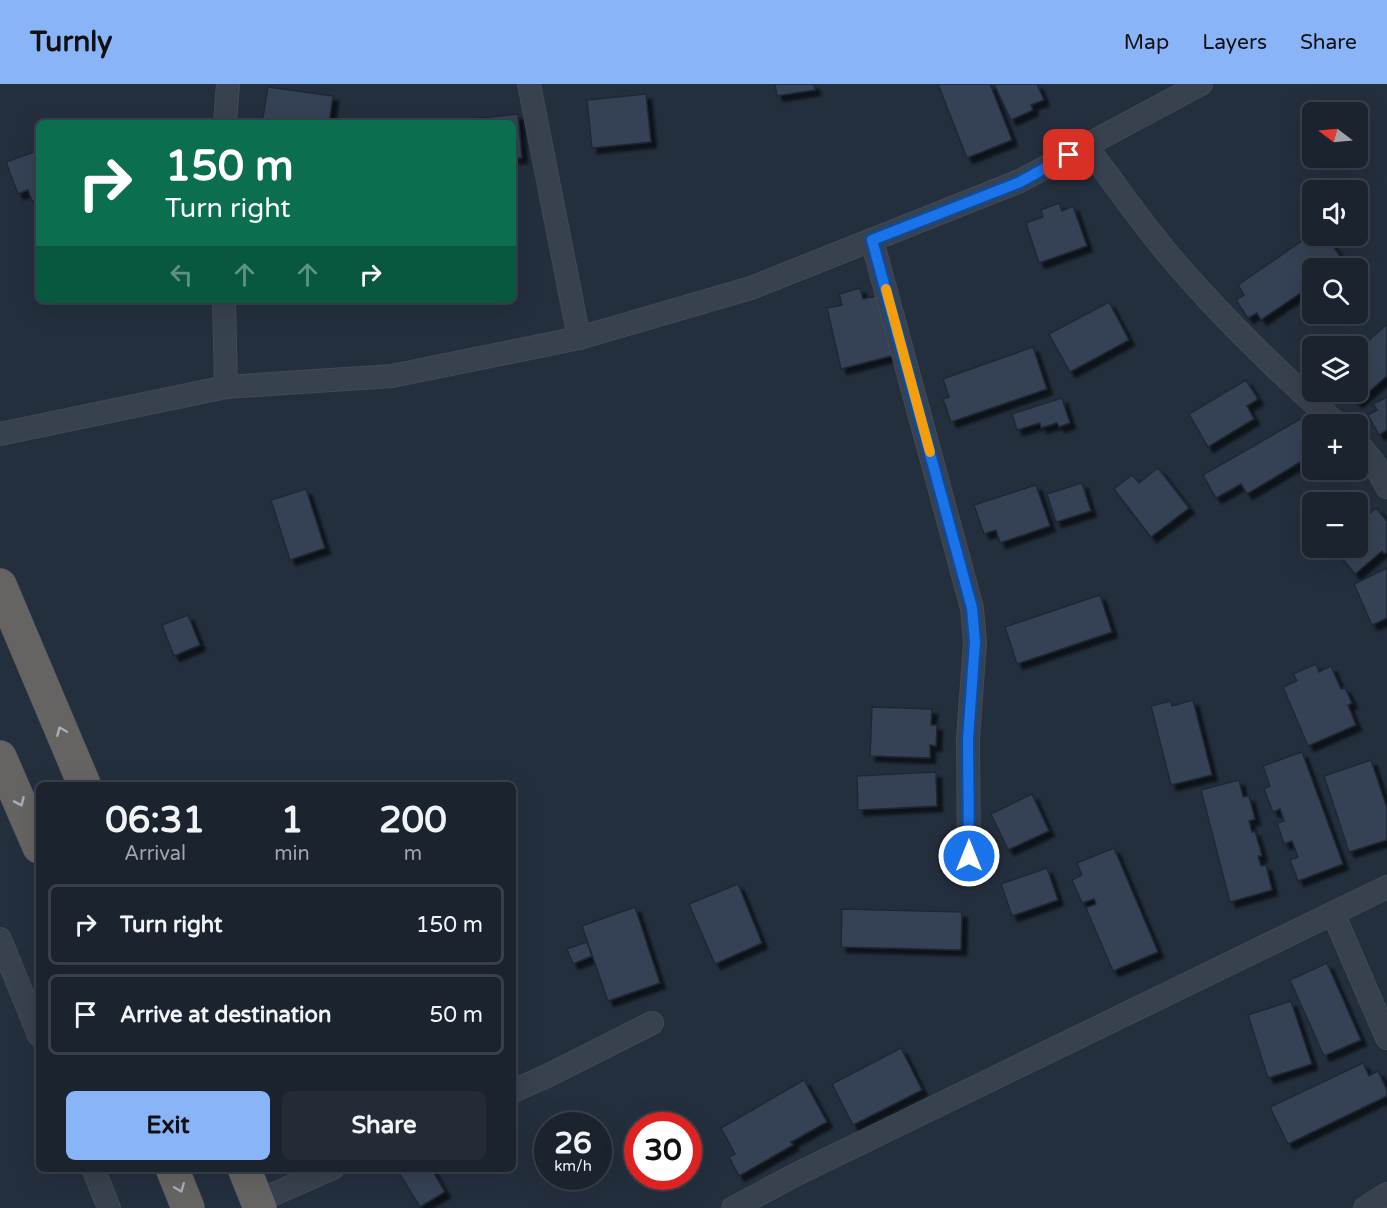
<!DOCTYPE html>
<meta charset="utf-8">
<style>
body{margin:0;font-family:"Varela Round",sans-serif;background:#242b36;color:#f1f3f6;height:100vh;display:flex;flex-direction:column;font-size:22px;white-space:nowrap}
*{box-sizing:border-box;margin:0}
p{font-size:20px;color:#a0a4aa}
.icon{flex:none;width:33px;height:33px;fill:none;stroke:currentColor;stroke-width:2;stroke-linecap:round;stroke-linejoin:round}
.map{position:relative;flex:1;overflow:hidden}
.drawer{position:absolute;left:36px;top:698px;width:480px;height:390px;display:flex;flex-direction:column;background:#1b232e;border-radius:9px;box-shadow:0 6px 24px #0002,0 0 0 2px #39404a}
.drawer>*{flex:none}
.banner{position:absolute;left:36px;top:36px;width:480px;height:183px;border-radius:9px;box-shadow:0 6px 24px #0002,0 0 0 2px #39404a;background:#0b6e4f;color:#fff;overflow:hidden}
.needle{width:39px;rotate:286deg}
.fabs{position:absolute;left:1302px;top:18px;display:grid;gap:12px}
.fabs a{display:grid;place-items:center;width:66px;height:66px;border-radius:9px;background:#1b232e;box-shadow:0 6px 24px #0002,0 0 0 2px #39404a;font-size:30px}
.speed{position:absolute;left:534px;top:1028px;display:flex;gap:12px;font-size:30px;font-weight:700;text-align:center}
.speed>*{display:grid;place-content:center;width:78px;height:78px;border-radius:50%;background:#1b232e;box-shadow:0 6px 24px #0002,0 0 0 2px #39404a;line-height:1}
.speed small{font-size:15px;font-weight:400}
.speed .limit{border:9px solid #d22;background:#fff;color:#111}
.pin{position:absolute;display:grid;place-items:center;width:51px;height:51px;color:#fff;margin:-26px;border-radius:12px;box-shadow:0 3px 9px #0006}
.me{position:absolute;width:66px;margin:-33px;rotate:0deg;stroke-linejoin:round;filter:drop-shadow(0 0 4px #0008)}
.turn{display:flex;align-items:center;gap:21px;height:126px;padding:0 30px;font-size:27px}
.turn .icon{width:78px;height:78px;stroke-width:2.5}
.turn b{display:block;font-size:42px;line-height:51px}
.lanes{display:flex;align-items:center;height:57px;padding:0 30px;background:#0003;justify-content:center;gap:30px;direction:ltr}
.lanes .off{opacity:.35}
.eta{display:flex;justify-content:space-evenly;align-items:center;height:102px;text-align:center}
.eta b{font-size:36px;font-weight:700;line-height:42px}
.cta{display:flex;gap:12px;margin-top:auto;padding:12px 30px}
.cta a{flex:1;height:69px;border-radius:9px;background:#8ab4f8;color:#111;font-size:24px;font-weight:700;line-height:69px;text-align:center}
.cta a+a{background:#242b36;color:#f1f3f6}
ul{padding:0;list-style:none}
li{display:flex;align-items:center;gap:18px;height:81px;margin:0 12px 9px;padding:0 18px;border:3px solid #39404a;border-radius:9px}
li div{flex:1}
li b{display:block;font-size:22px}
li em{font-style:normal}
header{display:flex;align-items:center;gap:36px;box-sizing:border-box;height:84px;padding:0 30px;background:#8ab4f8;color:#111}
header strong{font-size:28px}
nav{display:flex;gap:33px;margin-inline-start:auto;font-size:21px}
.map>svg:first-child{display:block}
.building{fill:#364354;stroke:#1f2835;stroke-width:1.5;filter:url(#shadow)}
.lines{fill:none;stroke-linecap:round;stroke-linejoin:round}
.minor-casing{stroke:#414a57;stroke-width:24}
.trunk-casing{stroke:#434c59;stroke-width:34}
.minor{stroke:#38414e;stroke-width:22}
.trunk{stroke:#656462;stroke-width:33}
.oneway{stroke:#a8afba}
.route-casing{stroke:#114b97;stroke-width:15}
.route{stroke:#1a73e8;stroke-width:10}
.slow{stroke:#f59e0b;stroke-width:10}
</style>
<header>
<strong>Turnly</strong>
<nav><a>Map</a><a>Layers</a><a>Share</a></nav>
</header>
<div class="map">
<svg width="1387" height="1124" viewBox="0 0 1387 1124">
<defs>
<filter id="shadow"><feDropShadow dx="5.5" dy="5.5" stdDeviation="1.5" flood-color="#0009"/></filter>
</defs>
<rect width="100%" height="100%" fill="#242f3e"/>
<g class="building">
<path d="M775,0H814L815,6L777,12Z"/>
<path d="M938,0H990L1012,56L967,74Z"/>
<path d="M994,0H1037L1044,16L1031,21L1033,26L1011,36Z"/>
<path d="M268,3L333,12L329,39H262Z"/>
<path d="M646,10L651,58L592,64L587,16Z"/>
<path d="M518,30L522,74H513V39H460V36Z"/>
<path d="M39,66V115L32,117L28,106L18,110L6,78Z"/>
<path d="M1059,119L1062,127L1073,122L1087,162L1039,179L1026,139L1043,133L1041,126Z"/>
<path d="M1312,150V152H1326L1345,179L1337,184H1312V201L1261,236L1257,229L1248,234L1236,216L1244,211L1238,201Z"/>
<path d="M860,204L863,215L880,211L895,271L841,285L827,224L842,221L839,210Z"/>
<path d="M1109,218L1129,256L1070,288L1049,250Z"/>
<path d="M1387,240V292L1357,318L1348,308H1358V266Z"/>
<path d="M1033,263L1047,305L951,338L943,315L949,313L943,295Z"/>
<path d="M1246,296L1258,315L1247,322L1254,335L1208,363L1189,330Z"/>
<path d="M1387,313V346L1379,351L1368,331L1377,326L1373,320Z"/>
<path d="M1062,314L1070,339L1059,343L1057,339L1041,344L1040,339L1017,346L1012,330Z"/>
<path d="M1304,333L1312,348V371L1247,410L1241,400L1216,414L1203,391Z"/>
<path d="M1158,384L1189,424L1151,453L1114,405L1132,391L1139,399Z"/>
<path d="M1082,399L1091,427L1056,438L1047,410Z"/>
<path d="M1036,401L1050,442L1000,459L996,446L984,450L974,421Z"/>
<path d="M306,405L325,464L290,476L271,416Z"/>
<path d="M1376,424L1387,437V468L1384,470L1382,467L1355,490L1334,464H1358V439Z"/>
<path d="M1387,484V534L1372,541L1354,500Z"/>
<path d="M1100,511L1112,548L1017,580L1005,543Z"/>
<path d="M188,531L200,561L174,572L162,541Z"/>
<path d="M1316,580L1319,588L1331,582L1341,605L1345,604L1352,619L1348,621L1356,641L1308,662L1283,603L1297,597L1293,590Z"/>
<path d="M1193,616L1212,691L1171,701L1151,622L1171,617L1172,622Z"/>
<path d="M872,623L932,625L931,641H937L936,662L930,661V674L870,672Z"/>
<path d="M1302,668L1343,780L1298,797L1290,776L1298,773L1292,757L1284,760L1277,739L1284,737L1280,725L1273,728L1264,705L1270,702L1263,682Z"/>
<path d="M1371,676L1387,724V756L1349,768L1324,692Z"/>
<path d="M936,688L937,722L858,726L857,692Z"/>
<path d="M1239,696L1243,713L1249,712L1255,735L1249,737L1252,748L1255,747L1262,772H1258L1261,782L1266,781L1272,806L1230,818L1201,706Z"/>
<path d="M1032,710L1049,747L1008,766L991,730Z"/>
<path d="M1114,764L1158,868L1113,887L1086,824L1096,820L1094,815L1082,819L1072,796L1082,791L1077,779Z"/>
<path d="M1047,784L1058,816L1012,832L1001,800Z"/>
<path d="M738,800L762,859L715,880L689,820Z"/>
<path d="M635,823L660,899L608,917L582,842Z"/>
<path d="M842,825L962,828L961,866L841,863Z"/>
<path d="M587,858L592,872L573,880L567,865Z"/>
<path d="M1327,879L1361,956L1324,972L1290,896Z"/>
<path d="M1291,917L1312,980L1268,994L1248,931Z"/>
<path d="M901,964L922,1006L853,1041L832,1000Z"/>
<path d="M1363,979L1369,992L1378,987L1387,1006V1012L1288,1060L1270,1023Z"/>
<path d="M804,996L827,1038L791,1058L793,1061L739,1092L729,1073L735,1070L721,1044Z"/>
<path d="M396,1084H431L445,1108L420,1123Z"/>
</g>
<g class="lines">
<g class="minor-casing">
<g id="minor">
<path d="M529,0L579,254"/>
<path d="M225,39L228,0"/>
<path d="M1086,62C1112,96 1136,131 1163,164C1216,228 1276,286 1337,340"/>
<path d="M872,156L972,524L975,558L968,655L969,772"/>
<path d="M224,216L226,303"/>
<path d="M0,350L226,303L392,292L579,254L751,204L1020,97L1201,0"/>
<path d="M1358,359L1374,379L1387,403"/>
<path d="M1333,829L1387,954"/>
<path d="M0,855L39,951"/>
<path d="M513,1007L547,992L652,939"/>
<path d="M93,1084L109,1124"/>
<path d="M258,1117L333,1084"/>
<path d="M733,1124L799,1089L1387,803"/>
<path d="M1365,1124L1387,1110"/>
</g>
</g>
<g class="trunk-casing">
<g id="trunk">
<path d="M0,501L84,700"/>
<path d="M0,673L39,763"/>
<path d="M172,1084L188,1124"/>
<path d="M244,1084L260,1124"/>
</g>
</g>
<use href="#minor" class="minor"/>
<use href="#trunk" class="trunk"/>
</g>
<defs><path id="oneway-chevron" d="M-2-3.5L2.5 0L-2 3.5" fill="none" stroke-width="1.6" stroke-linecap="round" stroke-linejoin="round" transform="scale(1.5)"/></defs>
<g class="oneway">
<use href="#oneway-chevron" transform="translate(61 647) rotate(-113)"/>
<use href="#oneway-chevron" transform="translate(20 718) rotate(66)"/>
<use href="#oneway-chevron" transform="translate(180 1104) rotate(68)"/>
</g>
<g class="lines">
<g class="route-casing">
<path id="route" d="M969,772L968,655L975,558L972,524L872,156L1020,98L1069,71"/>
</g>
<use href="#route" class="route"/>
<path class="slow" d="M886,205L930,368"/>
</g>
</svg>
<div class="fabs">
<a><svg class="needle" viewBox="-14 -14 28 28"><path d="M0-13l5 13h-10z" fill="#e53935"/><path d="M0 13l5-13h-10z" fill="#a0a4aa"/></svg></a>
<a><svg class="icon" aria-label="sound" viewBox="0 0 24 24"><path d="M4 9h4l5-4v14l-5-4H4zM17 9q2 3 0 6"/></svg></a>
<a><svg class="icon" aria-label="search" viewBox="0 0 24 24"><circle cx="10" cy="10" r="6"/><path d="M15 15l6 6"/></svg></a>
<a><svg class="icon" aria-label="layers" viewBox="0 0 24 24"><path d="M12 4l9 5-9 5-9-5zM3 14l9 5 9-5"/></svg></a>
<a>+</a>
<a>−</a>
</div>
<div class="speed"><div>26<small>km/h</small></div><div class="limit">30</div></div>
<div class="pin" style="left:1069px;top:71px;background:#d93025"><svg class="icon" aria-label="arrive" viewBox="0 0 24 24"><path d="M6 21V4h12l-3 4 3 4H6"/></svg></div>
<svg class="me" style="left:969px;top:772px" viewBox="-20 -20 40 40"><circle r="17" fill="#1a73e8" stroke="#fff" stroke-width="3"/><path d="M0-11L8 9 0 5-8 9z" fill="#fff"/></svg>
<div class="banner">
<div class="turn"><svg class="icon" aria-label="right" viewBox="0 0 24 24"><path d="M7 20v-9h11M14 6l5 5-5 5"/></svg><div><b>150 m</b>Turn right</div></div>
<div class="lanes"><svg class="icon off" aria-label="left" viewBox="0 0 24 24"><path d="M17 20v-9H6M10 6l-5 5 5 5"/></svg><svg class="icon off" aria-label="ahead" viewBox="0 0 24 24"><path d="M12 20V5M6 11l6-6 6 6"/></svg><svg class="icon off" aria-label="ahead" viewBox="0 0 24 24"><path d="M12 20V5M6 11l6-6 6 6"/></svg><svg class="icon" aria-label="right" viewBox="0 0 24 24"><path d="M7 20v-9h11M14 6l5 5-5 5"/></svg></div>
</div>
<section class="drawer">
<div class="eta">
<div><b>06:31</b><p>Arrival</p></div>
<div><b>1</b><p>min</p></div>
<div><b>200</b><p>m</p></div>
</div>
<ul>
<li><svg class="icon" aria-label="right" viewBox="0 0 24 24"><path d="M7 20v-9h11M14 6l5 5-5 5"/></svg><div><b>Turn right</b></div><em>150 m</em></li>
<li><svg class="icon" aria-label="arrive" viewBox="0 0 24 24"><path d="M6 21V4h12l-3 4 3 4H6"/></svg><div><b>Arrive at destination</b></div><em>50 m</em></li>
</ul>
<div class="cta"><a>Exit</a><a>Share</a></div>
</section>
</div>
